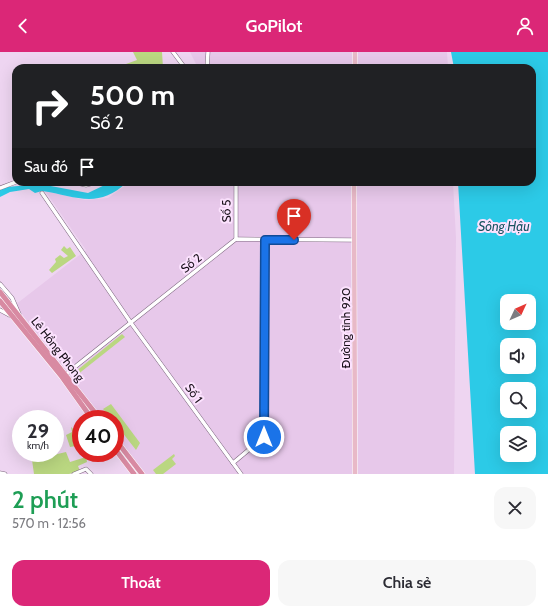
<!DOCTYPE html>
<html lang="vi">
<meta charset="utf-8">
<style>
body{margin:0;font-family:Cabin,sans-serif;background:#f7f7f7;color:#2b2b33;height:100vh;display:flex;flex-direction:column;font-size:15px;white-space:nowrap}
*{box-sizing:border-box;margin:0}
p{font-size:13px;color:#7c7c81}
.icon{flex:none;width:22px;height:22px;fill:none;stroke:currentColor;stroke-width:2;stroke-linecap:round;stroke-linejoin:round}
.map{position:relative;height:422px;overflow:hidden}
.side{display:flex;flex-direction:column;background:#fff;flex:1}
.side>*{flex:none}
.hud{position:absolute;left:12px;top:12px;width:524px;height:122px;border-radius:12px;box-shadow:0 4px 16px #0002;background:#202124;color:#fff;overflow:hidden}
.needle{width:26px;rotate:46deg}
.buttons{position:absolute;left:500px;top:242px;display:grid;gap:8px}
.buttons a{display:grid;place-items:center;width:36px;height:36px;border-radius:8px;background:#fff;box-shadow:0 4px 16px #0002;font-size:20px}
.speed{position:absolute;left:12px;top:358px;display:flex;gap:8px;font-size:20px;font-weight:700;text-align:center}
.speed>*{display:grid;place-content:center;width:52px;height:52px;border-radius:50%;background:#fff;box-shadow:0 4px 16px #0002;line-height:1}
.speed small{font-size:10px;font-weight:400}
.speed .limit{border:6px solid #d22;background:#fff;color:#111}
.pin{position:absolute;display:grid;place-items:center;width:34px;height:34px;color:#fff;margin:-41px -17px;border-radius:50% 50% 50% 0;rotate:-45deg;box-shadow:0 0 4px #0007}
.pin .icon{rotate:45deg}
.me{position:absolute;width:44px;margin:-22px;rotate:0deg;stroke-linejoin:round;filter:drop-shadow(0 0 3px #0008)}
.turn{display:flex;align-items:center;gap:14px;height:84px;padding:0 12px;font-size:18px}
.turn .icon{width:52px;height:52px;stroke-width:2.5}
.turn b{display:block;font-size:28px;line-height:34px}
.then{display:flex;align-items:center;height:38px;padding:0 12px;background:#0003;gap:8px;font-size:15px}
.round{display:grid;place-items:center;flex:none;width:42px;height:42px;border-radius:12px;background:#f7f7f7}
.head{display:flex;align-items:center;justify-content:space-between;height:68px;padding:0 12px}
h1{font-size:24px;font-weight:600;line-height:30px;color:#1e9e55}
.cta{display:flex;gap:8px;margin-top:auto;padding:8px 12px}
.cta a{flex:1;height:46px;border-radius:12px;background:#db2777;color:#fff;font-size:16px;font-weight:600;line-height:46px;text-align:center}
.cta a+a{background:#f7f7f7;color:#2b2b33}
header{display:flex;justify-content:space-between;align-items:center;height:52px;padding:0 12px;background:#db2777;color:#fff;font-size:18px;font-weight:600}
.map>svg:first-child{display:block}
.built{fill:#e7c8ea}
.green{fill:#bad781}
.water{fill:#2ccae7;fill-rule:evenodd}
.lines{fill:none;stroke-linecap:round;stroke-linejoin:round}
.minor-casing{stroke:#7d677f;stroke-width:4.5}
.major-casing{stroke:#fff;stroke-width:5.5}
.highway-casing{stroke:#fff;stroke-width:6}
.minor{stroke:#fff;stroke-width:3.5}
.major{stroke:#e8b9c7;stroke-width:4.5}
.highway{stroke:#d88aa2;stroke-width:5}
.route-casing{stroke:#114b97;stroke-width:10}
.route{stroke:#1a73e8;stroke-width:7}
.labels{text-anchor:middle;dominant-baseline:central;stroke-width:4;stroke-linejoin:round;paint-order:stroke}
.street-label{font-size:12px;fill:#150d16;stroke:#fce2fe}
.water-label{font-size:13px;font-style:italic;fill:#165360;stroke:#fce2fe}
</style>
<header><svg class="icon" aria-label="back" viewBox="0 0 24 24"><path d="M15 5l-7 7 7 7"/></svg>GoPilot<svg class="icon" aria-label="person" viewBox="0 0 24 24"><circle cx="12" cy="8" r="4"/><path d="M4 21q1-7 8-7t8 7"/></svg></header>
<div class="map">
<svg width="548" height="422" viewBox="0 0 548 422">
<rect width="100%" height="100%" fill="#eed5f1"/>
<g class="built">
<path d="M190,0H447L448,16H198Z"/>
<path d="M130,130H453L456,186L454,422H146L115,382V367H103L15,253L86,198L45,139L85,148L108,146Z"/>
</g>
<g class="green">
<path d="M133,0H162L163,16H115L137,8Z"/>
<path d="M64,194L67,197L70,195L76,204L52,221L49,218L56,210L55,207L60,203L64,206L68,204L61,198Z"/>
<path d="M122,282L125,285L77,323L75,320Z"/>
<path d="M111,352L140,391L136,398L115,371V367H112L103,357Z"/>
<path d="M71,375L81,384V393L70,395L66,383L72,380Z"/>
<path d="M66,400L70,410L86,405L87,410L78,414L80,419L69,422H34L32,408Z"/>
<path d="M174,402L175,404L172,407L176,412L163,422H156L153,418Z"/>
</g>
<g class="water">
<path d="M451,0H548V422H475L458,130H532V16H454ZM507,249H529V271H507ZM507,293H529V315H507ZM507,337H529V359H507ZM507,381H529V403H507Z"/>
<path d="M111,130H127C98,158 76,144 42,139L35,141L29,137L10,140L0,145V138L7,135L40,132L88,141Z"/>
</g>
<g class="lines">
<g class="minor-casing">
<g id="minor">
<path d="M173,0L185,16"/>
<path d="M207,16L208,0"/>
<path d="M72,130L86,133L97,130"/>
<path d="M236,130V187"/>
<path d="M0,136L16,130"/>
<path d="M42,141L131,271L241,422"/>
<path d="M0,232L12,246L19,262"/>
<path d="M0,258L13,265"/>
<path d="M66,322L236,187L354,188"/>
<path d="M233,411L264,385L265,188"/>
<path d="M0,421L5,422"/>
<path d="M74,422L86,417L91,422"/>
</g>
</g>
<g class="major-casing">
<g id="major">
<path d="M355,16V0"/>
<path d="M354,130L355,422"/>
</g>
</g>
<g class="highway-casing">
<g id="highway">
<path d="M0,240L100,367"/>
<path d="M0,249L62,325L92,367"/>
<path d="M115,387L142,422"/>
<path d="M115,397L134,422"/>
</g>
</g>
<use href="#minor" class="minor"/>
<use href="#major" class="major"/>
<use href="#highway" class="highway"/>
</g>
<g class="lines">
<g class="route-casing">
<path id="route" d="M264,385L265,188H294"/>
</g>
<use href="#route" class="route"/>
</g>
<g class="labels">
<g class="street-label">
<text transform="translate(226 159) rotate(-91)">Số 5</text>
<text transform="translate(191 211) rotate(-39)">Số 2</text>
<text transform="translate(345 276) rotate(-90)">Đường tỉnh 920</text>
<text transform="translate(58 297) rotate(52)">Lê Hồng Phong</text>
<text transform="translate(194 341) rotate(54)">Số 1</text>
</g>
<g class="water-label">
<text x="504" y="174">Sông Hậu</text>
</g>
</g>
</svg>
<div class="buttons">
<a><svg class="needle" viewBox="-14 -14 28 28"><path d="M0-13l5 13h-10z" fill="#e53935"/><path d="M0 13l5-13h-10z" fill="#7c7c81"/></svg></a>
<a><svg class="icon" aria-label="sound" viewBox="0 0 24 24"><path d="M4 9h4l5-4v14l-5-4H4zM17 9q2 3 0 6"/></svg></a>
<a><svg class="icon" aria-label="search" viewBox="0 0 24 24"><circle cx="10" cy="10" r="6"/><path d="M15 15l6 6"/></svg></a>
<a><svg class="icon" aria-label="layers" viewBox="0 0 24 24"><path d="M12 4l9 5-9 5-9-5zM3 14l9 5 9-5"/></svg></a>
</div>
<div class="speed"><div>29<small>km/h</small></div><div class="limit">40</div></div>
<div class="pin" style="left:294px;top:188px;background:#d93025"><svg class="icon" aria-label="arrive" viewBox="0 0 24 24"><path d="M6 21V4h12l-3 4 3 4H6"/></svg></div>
<svg class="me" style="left:264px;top:385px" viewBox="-20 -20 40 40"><circle r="17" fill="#1a73e8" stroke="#fff" stroke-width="3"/><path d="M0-11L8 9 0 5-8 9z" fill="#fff"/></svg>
<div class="hud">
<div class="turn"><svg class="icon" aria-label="right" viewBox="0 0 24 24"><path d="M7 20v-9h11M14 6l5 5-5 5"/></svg><div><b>500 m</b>Số 2</div></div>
<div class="then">Sau đó<svg class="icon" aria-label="arrive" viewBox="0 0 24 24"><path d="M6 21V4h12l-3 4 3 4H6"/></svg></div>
</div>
</div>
<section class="side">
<div class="head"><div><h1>2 phút</h1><p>570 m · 12:56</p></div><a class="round"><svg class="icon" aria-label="close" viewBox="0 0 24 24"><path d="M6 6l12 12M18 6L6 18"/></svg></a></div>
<div class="cta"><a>Thoát</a><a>Chia sẻ</a></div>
</section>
